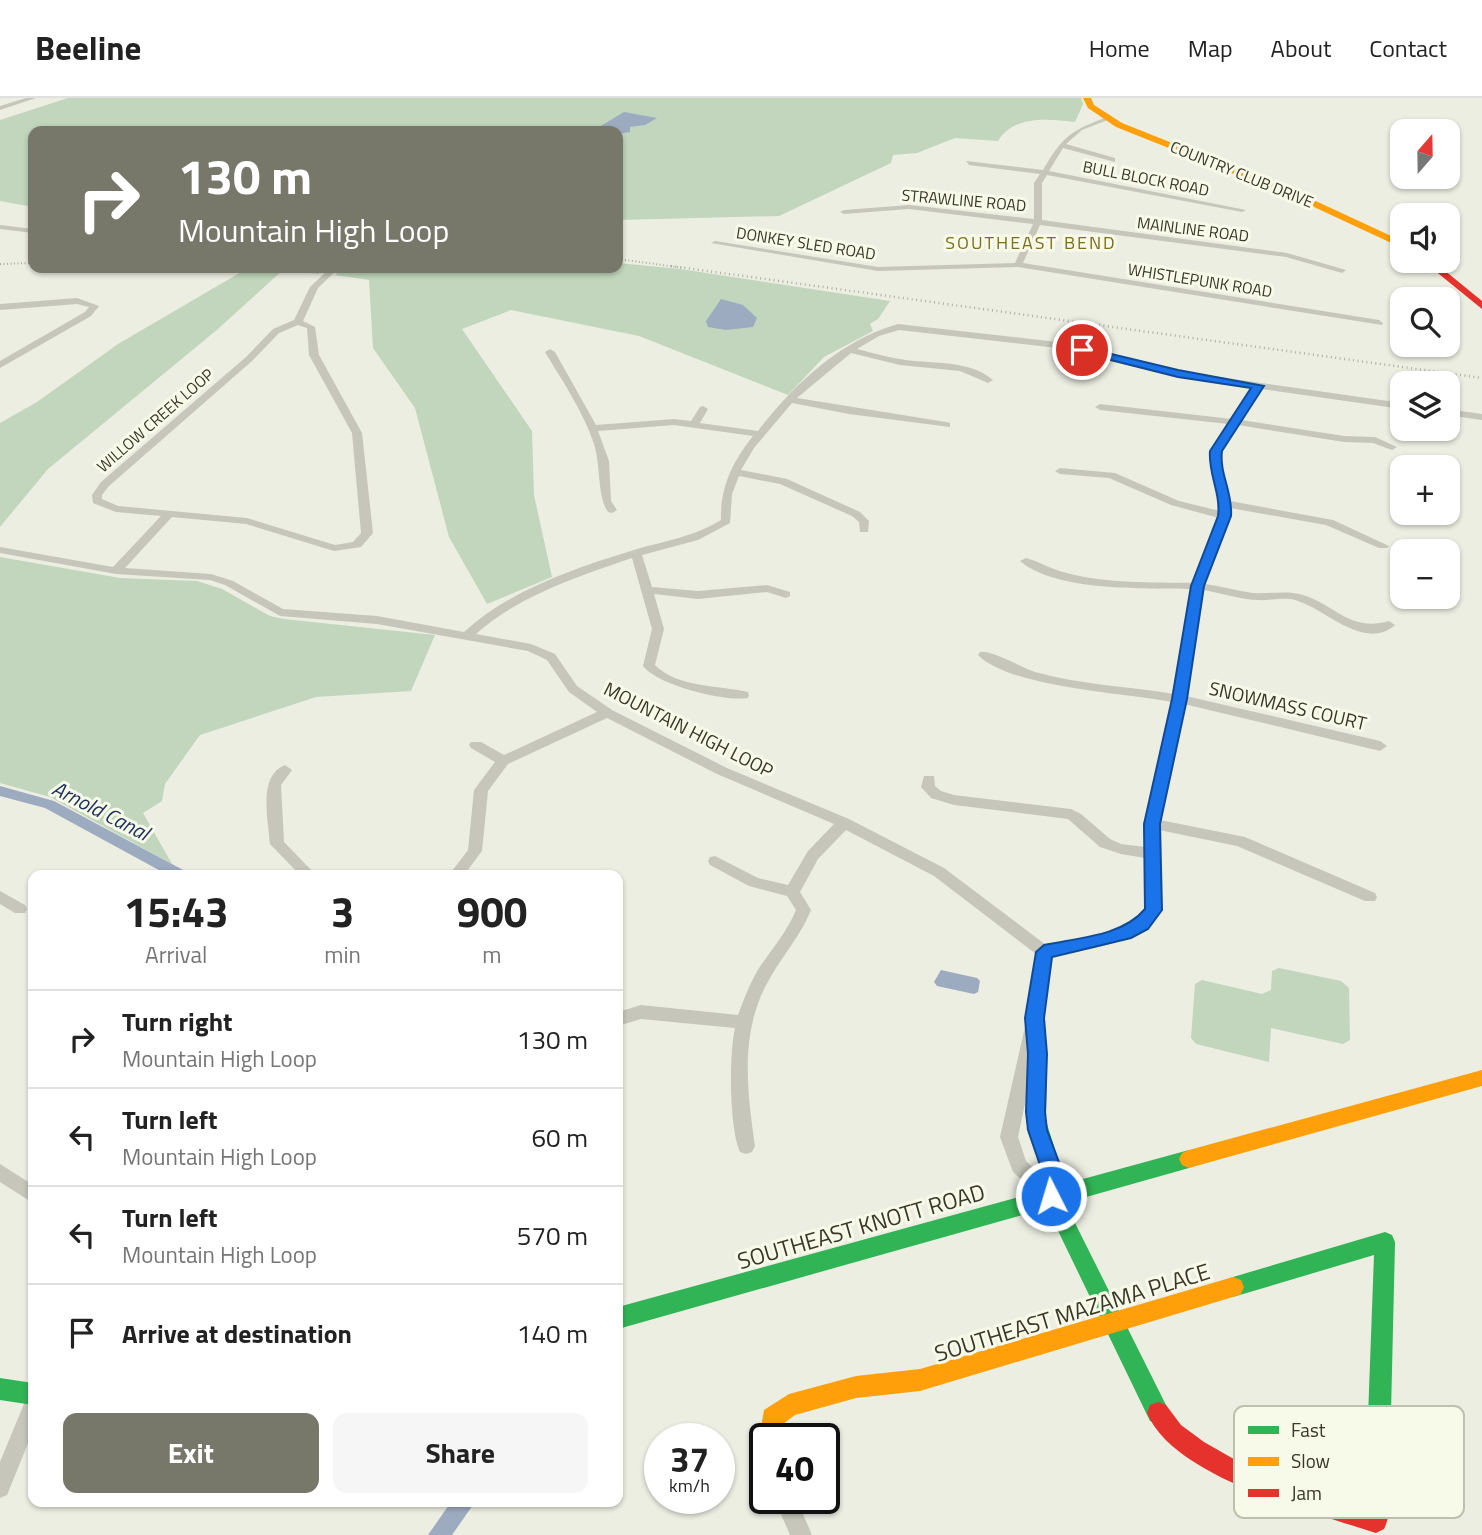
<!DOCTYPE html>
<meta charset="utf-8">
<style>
body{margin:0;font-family:"Titillium Web",sans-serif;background:#f6f6f6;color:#222;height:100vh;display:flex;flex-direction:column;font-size:26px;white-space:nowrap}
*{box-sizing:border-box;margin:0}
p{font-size:23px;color:#767676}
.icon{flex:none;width:38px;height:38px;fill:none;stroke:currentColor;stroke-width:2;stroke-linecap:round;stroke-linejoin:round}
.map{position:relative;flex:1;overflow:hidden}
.panel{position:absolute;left:28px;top:772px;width:595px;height:637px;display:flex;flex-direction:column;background:#fff;border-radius:14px;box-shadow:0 2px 5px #0004}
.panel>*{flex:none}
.guide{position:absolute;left:28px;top:28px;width:595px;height:147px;border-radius:14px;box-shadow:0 2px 5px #0004;background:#77776a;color:#fff;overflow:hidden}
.needle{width:46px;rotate:20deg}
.controls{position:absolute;left:1390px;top:21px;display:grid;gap:14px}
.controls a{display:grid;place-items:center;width:70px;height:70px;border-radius:14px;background:#fff;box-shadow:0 2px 5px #0004;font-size:35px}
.speed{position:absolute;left:644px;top:1325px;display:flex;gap:14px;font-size:35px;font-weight:700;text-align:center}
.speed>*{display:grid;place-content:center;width:91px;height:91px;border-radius:50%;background:#fff;box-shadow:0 2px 5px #0004;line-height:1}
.speed small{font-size:18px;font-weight:400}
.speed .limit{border:4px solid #111;border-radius:10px;background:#fff;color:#111}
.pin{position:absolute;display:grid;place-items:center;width:60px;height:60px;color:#fff;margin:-30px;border:4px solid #fff;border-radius:50%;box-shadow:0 2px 7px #0007}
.me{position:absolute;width:77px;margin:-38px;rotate:355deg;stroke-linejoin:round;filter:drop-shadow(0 0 5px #0008)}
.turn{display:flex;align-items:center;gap:24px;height:147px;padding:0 35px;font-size:32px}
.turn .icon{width:91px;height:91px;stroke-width:2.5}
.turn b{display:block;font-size:49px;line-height:60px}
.eta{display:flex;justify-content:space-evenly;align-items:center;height:119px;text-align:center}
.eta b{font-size:42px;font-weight:700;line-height:49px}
.action{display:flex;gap:14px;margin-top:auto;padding:14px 35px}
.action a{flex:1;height:80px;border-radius:14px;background:#77776a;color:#fff;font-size:28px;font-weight:700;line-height:80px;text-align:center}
.action a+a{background:#f6f6f6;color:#222}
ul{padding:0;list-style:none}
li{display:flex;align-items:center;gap:21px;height:98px;padding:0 35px;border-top:2px solid #e0e0e0}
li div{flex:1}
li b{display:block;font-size:26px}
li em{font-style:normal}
header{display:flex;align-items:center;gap:42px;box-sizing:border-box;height:98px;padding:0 35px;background:#fff;border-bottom:2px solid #e0e0e0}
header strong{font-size:33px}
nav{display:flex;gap:38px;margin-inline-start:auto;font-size:24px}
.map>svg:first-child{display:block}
.green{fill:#c1d6bc}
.water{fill:#9dabc0}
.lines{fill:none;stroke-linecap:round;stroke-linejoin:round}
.canal{fill:#9dabc0;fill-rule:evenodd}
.street{fill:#c6c7ba;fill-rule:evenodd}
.fast{fill:#30b455;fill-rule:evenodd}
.slow{fill:#ff9f0a;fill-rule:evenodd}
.jam{fill:#e5322d;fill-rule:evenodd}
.rail-far1{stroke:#aeaea5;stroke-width:2;stroke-dasharray:1 2.5;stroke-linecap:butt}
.rail{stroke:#aeaea5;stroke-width:2.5;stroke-dasharray:1 3.5;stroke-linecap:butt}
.route{fill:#1a73e8;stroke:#114b97;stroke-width:2}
.labels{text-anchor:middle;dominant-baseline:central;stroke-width:6;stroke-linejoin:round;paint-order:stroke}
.far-street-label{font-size:16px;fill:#383729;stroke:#f8fae9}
.far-neighbourhood-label{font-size:18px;letter-spacing:2px;fill:#7d6f1e;stroke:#f8fae9}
.street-label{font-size:19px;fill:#383729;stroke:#f8fae9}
.water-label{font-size:21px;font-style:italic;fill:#1d315b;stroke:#f8fae9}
.near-street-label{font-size:23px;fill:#383729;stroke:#f8fae9}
.key{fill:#f8fae9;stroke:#bec0af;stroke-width:2}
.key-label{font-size:19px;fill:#383729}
</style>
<header>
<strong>Beeline</strong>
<nav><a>Home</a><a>Map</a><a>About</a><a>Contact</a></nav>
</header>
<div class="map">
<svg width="1482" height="1437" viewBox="0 0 1482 1437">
<rect width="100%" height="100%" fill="#eceee2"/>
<g class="green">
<path d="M68,0H1081L1083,6L1075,24C1050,21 1013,17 998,43L955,40L917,55L893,57L891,65L779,118L618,122V33H33V109L0,103V22Z"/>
<path d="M618,165L680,171L890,203L878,221L870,226L873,233L824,259L788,297L639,238L511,212L462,231L532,333L534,397L552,479L487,506L449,439L415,310L373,250L369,182L335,177L345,170H618Z"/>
<path d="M248,170H324L318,176L283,172L218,231L48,371L0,429V325L37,304L118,246Z"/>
<path d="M0,459L120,480L197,483L222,491L270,518L284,521L435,537L411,593L316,599L200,637L165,686L162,703L143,715L172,766L50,699L0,685Z"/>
<path d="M1279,870L1341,883L1349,890L1350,942L1343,946L1271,930L1269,964L1196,946L1191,940L1195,886L1202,882L1262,896L1271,892L1272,873Z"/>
</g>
<g class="water">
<path d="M624,14L657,20L645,27L630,29V34L619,36L599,29Z"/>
<path d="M721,201L743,207L757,220L753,229L726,232L708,229L706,223Z"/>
<path d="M941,872L977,880L980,883L978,894L974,896L937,888L934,884Z"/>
</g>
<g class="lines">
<g class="canal">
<path d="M0,688L54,703L185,773L187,777H168L45,710L0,698Z"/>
<path d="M451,1404H475L452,1437H428Z"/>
</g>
<g class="street">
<path d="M26,0H36L0,12V8Z"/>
<path d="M1105,20L1110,21L1082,32L1066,46L1115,60V64L1063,50L1049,73L1246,112L1242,114L1047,77L1042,85V122L1287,155L1346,172L1342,175L1286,159L1040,127L1023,165L1379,222L1383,225L1382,227L1018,169L878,173L711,145L715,143L878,169L1015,165L1033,126L909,111L844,116L840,114L844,112L909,107L1034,121V85L1040,76L969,67L966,63L1043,72C1062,40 1069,33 1105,20Z"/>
<path d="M0,127L33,131V135L0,131Z"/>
<path d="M330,170H339L318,190L303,223L315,229L319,257L362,335L373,435L361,449L334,453L246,426L172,419L125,470L211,476L233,483L283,511L377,518L464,534C510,492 575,470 634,452C664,443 694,439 721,422C720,389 733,363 753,338L674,327L598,333L609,363L611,403L617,412L612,415L608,414C597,398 601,369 594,346C583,313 563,284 545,254L550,251L555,254L596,327L674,321L691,323L700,309L703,308L708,311L700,325L758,333C794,286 841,242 898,226L1057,244L1178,273L1402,305V311L1261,291L1241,322L1344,338L1375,339L1397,349L1392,352L1373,345L1344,344L1238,327L1221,353L1222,369L1230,403L1333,422L1389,448L1387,450H1379L1326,427L1230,410V418L1205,486C1221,488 1237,493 1253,495C1270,496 1286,492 1303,497C1337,508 1350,534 1389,523L1395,527C1364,554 1325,510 1295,502C1283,499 1269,503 1257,502C1239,501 1221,495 1203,492L1186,598L1380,643L1387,648L1380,653L1184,606L1160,722L1245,739L1375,795L1377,799L1375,803H1365L1237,748L1159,732L1160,812C1139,847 1087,851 1051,859L1043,920L1018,1039L1026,1063L1057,1092L1060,1098L1057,1104L1051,1106L1045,1104L1013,1074L1000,1039L1027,920L1036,856L934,778L846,732L818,761L800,794L811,812C801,837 783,857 770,880C739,932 747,992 755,1048L752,1054L746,1056L740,1054C729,1030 729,956 735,930L641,921L618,928V914L641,907L738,917C744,901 750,885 759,870C772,851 787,834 796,812L787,798L749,788L710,767L708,763L710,759L715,758L758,780L788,787L808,753L834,726L717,676L607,620L508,666L488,693L482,753L464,777H449L468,752L474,692L495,664L471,650L469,647L471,644H481L504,657L597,614L569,594L547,562L528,553L377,526L280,518L225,487L210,482L116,476L0,455V449L113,469L161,418L116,414L93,405L92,397L101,384L246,259L273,231L294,222L310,189ZM298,227L307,230L309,257L352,335L361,435L353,444L335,447L247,420L118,408L102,401V397L109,388L252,263L279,235ZM899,232L1057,250L1178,279L1252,289L1232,321L1100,306L1095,309L1100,312L1228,326L1211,353V369L1220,413L1179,403L1115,375L1060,370L1055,373L1060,376L1109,380L1171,407L1219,420L1194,485C1152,484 1108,486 1067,475C1053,472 1040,464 1026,460L1020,463C1056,494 1146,490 1192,491L1174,596C1128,588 1080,587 1035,574C1020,569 992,552 980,554L978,557C1011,590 1125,595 1172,604L1145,726V749L1121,746L1110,741L1081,716L1071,711L954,697L941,693L935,688L934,678H924L921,689L931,700L954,707L1068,721L1100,749L1121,756L1145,760L1146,810C1119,837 1082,840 1046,847L944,770L849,721L727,670L612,612L577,588L555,556L531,546L476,536C518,498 579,478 632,460L652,531L643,568C657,587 724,604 748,600L749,597L748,594C718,587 678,590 655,567L664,531L654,496L698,501L767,494L786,500L790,498V494L767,487L698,493L652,489L642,457L698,442L730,425L732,396L739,378L780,386L852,418L859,424L860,434H868L869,423L860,414L787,381L741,372L754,350L792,305L849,316L950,329V325L946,324L797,300L851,255L900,267L960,273L988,285L993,282C970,262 934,266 906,262C890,260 873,255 857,251L879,238Z"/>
<path d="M77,200L99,208L91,218L0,270V263L85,214L89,209L77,206L0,212V206Z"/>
<path d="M1447,311L1482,316V322L1447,317Z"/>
<path d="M285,667L292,672L281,687L284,744L316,777H300L270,746C269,723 257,678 285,667Z"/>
<path d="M0,793L25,807L27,811L25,815H15L0,806Z"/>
<path d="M0,1066L33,1087V1105L0,1084Z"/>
<path d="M33,1298V1333L7,1397L0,1400V1364L26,1301Z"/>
<path d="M774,1400H796L812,1437H790Z"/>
</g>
<g class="fast">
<path d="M1035,913L1041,915L1044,920L1047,956L1046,1023L1060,1067L1061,1087L1189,1052L1196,1055L1199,1061L1196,1067L1189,1070L1065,1105L1166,1307L1169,1315L1166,1323L1158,1326L1150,1323L1047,1110L618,1231V1209L1041,1093L1040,1067L1026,1023L1029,956L1026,920L1029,915Z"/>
<path d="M1385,1134L1392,1137L1395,1144L1389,1400L1385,1408L1377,1412L1369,1408L1365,1400L1374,1157L1233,1199L1225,1196L1222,1189L1225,1182L1233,1179Z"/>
<path d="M0,1280L33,1285V1307L0,1302Z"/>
</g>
<g class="slow">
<path d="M1083,0H1091L1094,7L1122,25L1305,98L1402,143V150L1299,102L1116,29L1088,10Z"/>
<path d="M1482,972V988L1189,1070L1182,1067L1179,1061L1182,1055L1189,1052Z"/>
<path d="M1233,1179L1241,1182L1244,1189L1241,1196L1233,1199L920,1293L856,1300L795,1317L783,1326L781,1340H765V1349L759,1340L764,1312L789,1296L856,1278L920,1271Z"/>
</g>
<g class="jam">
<path d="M1423,163H1433L1482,203V211Z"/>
<path d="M1158,1304L1166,1307L1181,1327L1204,1344L1232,1360L1289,1383L1365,1407L1369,1392L1377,1388L1385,1392C1391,1404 1390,1419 1384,1431L1376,1435C1313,1414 1174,1380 1147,1315L1150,1307Z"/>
</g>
<g class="rail-far1">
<path d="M618,161L684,170"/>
<path d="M0,166L33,165"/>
</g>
<path class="rail" d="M671,168L1482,280"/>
</g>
<path class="route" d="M1082,249L1178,272L1264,288L1222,353C1219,375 1233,395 1231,418L1204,488L1187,601L1160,726L1162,812L1148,831L1131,840L1052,859L1044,920L1047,956L1045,1014L1047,1032L1060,1067L1062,1098L1059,1105L1051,1107L1044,1105L1040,1067L1028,1032L1026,1014L1028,956L1025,920L1036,854L1044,847C1077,840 1123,838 1145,811L1144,726L1172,601L1191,488L1218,418C1221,395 1208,375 1210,353L1251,290L1178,279L1079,254L1077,252Z"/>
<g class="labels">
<g class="far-street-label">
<text transform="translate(1242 76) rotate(22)">COUNTRY CLUB DRIVE</text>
<text transform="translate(1146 80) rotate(11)">BULL BLOCK ROAD</text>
<text transform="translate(964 102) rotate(5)">STRAWLINE ROAD</text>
<text transform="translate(1193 131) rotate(7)">MAINLINE ROAD</text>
<text transform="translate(806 145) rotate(9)">DONKEY SLED ROAD</text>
<text transform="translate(1200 182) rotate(9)">WHISTLEPUNK ROAD</text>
<text transform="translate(155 322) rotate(-41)">WILLOW CREEK LOOP</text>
</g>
<g class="far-neighbourhood-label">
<text x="1031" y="144">SOUTHEAST BEND</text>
</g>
<g class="street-label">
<text transform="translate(1288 607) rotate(13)">SNOWMASS COURT</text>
<text transform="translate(689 631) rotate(27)">MOUNTAIN HIGH LOOP</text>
</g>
<g class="water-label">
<text transform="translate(101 712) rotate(27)">Arnold Canal</text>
</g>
<g class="near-street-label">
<text transform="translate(861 1128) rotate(-16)">SOUTHEAST KNOTT ROAD</text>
<text transform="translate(1072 1214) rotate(-17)">SOUTHEAST MAZAMA PLACE</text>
</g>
</g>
<rect x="1234" y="1308" width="230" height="112" rx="10" class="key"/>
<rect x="1248" y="1328" width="31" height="8" fill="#30b455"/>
<rect x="1248" y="1359" width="31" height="9" fill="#ff9f0a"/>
<rect x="1248" y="1391" width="31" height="8" fill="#e5322d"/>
<g class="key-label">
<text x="1291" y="1339">Fast</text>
<text x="1291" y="1370">Slow</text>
<text x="1291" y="1402">Jam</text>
</g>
</svg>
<div class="controls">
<a><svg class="needle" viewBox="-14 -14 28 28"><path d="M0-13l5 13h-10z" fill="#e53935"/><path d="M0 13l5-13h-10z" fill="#767676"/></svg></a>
<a><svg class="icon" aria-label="sound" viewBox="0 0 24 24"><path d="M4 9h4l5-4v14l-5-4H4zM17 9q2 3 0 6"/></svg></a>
<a><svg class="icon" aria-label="search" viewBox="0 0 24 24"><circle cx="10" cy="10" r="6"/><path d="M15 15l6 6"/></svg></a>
<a><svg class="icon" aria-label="layers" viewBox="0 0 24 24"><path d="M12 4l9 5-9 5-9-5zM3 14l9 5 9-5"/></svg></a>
<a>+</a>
<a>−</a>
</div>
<div class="speed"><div>37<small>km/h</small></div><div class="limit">40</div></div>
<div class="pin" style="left:1082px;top:252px;background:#d93025"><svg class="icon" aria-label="arrive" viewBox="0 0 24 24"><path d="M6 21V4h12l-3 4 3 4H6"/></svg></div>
<svg class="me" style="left:1051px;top:1098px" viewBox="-20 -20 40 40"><circle r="17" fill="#1a73e8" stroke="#fff" stroke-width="3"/><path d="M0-11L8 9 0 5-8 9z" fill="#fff"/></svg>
<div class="guide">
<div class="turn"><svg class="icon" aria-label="right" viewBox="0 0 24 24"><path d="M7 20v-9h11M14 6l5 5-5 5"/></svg><div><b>130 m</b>Mountain High Loop</div></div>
</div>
<section class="panel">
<div class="eta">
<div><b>15:43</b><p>Arrival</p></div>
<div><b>3</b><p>min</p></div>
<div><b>900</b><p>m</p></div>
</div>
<ul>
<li><svg class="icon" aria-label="right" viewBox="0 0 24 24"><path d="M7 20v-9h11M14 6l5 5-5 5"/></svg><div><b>Turn right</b><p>Mountain High Loop</p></div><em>130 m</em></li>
<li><svg class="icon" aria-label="left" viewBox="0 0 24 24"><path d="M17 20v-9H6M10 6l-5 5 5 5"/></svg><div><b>Turn left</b><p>Mountain High Loop</p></div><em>60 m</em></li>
<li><svg class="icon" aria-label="left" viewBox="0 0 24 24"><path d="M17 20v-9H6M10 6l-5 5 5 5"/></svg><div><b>Turn left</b><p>Mountain High Loop</p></div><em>570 m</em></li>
<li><svg class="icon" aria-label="arrive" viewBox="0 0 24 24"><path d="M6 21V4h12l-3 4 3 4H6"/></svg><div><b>Arrive at destination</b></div><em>140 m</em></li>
</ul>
<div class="action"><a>Exit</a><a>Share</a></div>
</section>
</div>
